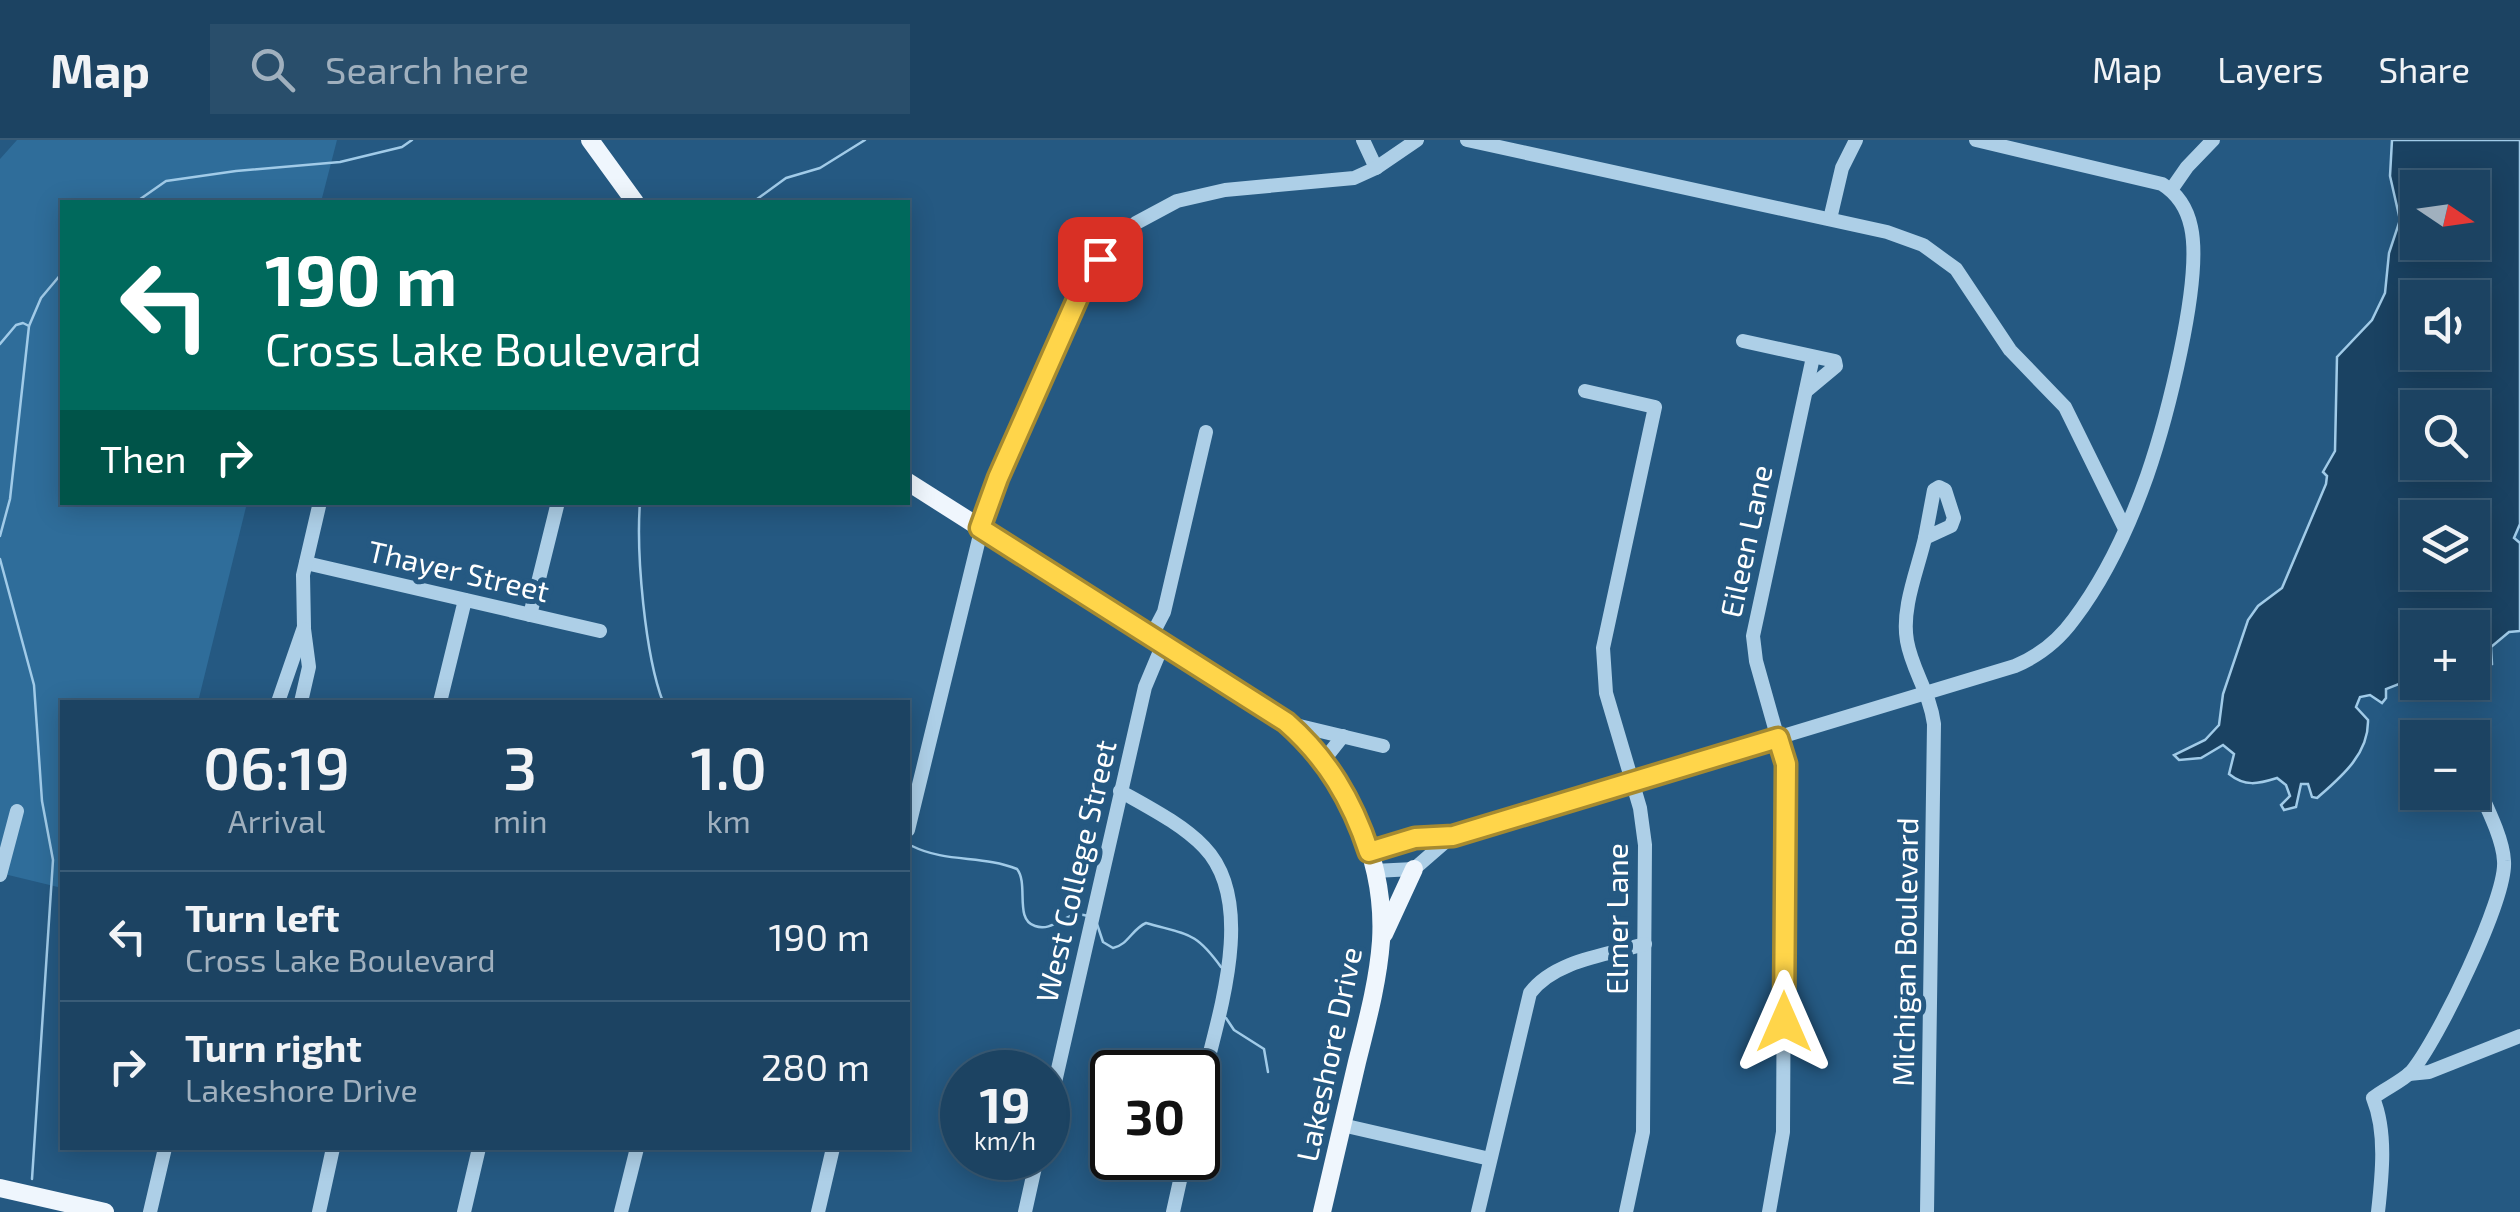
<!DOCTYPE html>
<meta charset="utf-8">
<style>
body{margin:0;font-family:"Exo 2",sans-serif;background:#294e6b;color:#f1f3f6;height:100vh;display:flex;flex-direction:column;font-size:38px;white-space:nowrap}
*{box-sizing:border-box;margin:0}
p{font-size:32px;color:#a0b0be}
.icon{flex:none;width:55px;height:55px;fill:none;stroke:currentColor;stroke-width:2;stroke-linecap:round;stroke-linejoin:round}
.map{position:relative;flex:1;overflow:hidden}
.details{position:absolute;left:60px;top:560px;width:850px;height:450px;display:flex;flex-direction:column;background:#1c4362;border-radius:0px;box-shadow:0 5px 25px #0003,0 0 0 2px #3a5c77}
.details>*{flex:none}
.guide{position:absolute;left:60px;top:60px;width:850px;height:305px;border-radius:0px;box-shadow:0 5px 25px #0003,0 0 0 2px #3a5c77;background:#00695c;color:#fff;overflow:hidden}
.needle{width:65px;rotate:103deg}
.controls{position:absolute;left:2400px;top:30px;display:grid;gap:20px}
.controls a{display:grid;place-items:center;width:90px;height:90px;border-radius:0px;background:#1c4362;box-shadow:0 5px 25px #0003,0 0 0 2px #3a5c77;font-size:50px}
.speed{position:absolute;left:940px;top:910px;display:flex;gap:20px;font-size:50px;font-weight:700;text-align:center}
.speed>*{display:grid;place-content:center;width:130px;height:130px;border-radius:50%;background:#1c4362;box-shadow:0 5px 25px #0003,0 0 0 2px #3a5c77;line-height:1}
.speed small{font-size:25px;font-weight:400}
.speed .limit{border:5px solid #111;border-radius:15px;background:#fff;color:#111}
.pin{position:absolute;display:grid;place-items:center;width:85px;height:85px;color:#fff;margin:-42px;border-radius:20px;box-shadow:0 5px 15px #0006}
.me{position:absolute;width:110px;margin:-55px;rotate:0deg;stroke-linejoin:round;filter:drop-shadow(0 0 8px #0008)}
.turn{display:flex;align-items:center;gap:35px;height:210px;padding:0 40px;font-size:45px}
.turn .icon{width:130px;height:130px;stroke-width:2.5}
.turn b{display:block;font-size:70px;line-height:85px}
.then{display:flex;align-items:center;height:95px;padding:0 40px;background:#0003;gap:20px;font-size:38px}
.eta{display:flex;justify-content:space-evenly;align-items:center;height:170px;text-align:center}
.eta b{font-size:60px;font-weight:600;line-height:70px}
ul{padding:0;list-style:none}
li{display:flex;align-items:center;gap:30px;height:130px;padding:0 40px;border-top:2px solid #3a5c77}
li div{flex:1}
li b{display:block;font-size:38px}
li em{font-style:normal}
header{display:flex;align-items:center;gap:60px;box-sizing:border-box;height:140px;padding:0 50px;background:#1c4362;border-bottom:2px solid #3a5c77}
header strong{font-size:48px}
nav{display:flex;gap:55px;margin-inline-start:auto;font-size:35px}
.search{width:700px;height:90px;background:#294e6b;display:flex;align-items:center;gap:25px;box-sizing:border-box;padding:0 35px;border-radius:0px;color:#a0b0be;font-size:38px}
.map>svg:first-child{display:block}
.green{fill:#2f6d9a}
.water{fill:#1a4262;stroke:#a1cbe8;stroke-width:2.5;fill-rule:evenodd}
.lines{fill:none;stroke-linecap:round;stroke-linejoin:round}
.stream{stroke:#a1cbe8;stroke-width:2.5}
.minor{stroke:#adcfe7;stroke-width:14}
.major{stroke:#eff6fd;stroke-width:18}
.route-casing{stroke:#a68a30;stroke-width:25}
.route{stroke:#ffd54a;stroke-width:18}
.labels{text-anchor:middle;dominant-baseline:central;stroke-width:10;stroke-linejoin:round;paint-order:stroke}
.street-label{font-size:30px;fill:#fff;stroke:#255982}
</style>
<header>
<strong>Map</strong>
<div class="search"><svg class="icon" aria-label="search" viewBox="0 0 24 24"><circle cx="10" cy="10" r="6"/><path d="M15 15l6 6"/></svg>Search here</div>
<nav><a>Map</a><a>Layers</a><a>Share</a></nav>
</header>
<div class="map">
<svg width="2520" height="1072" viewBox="0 0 2520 1072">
<rect width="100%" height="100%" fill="#255982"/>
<path class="green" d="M17,0H337L321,62H62V362L247,363L198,562H62V748L0,733V19Z"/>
<path class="water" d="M2392,0H2520V384L2514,398L2520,403V491L2509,492L2491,507L2492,524L2473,536L2472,488H2418L2417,537L2386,549V558L2382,563L2370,555L2360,557L2356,567L2368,580C2369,614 2341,637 2317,658L2312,657L2308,644H2301L2296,667L2284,670L2281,665L2290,656L2286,645L2277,638C2258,644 2245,647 2229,634L2234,614L2223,605L2201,618L2179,620L2174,615L2205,600L2219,585L2223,554L2248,480L2258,466L2282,448L2326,344L2327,336L2323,332L2335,311L2337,217L2372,180L2385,153L2389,113L2400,80L2390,36ZM2418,48H2472V102H2418ZM2418,158H2472V212H2418ZM2418,268H2472V322H2418ZM2418,378H2472V432H2418Z"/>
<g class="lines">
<g class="stream">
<path d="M136,62L166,41L236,31L340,22L402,7L412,0"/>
<path d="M753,62L786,38L820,28L865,0"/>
<path d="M0,204L16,185L23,183L29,186"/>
<path d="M640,362C636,414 645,515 663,562"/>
<path d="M0,396L10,359L29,186L41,158L62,133"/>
<path d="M0,419L34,545L42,661L53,720L32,1039"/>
<path d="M912,706C946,723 983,715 1017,729C1029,744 1014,780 1035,786C1055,793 1067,768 1088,776"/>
<path d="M1097,784L1103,802L1113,808C1128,805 1132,789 1146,783C1188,795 1195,791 1221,827"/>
<path d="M1226,878L1234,890L1264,909L1268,932"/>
</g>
<g class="minor">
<path d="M1363,0L1376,28"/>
<path d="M1467,0L1887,92L1923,105L1956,129L2010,210L2065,267L2125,389"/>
<path d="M2171,50L2187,27L2213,0"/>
<path d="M1830,79L1842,28L1856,0"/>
<path d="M1743,201L1835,221L1836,226L1806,251"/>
<path d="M1585,251L1655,267L1603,508L1606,553L1640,668L1645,705L1643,992L1626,1072"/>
<path d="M1939,347L1945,350L1954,378L1951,386L1925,398L1934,350Z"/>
<path d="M1925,398C1918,429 1901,468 1907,501C1912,530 1930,553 1934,584L1927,1072"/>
<path d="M306,423L600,491"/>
<path d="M530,475L558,362"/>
<path d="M1151,497L1164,472L1206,292"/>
<path d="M278,562L304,487L303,435L320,362"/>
<path d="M301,562L309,527L304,489"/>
<path d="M440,562L465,460"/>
<path d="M1287,583L1383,606"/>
<path d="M1323,621L1343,596"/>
<path d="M1120,651C1148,667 1182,684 1204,707C1261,766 1213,890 1198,961"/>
<path d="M908,690L988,362L1080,153L1103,115L1136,83L1177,61L1225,50L1354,38L1376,28L1417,0"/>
<path d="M1369,711C1409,699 1449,697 1489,685L2015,526C2039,516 2058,501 2074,479C2105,438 2130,384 2147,336C2166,281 2203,141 2191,87C2187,68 2178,54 2162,44L1976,0"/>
<path d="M1374,731L1414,729L1452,696"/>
<path d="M0,735L17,671"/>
<path d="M2409,934L2429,932L2520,896"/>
<path d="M1048,973L1145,547L1163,504"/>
<path d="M1342,985L1490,1019"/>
<path d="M150,1072L165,1008"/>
<path d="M319,1072L333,1008"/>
<path d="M464,1072L479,1008"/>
<path d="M621,1072L637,1008"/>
<path d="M818,1072L833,1008"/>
<path d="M1025,1072L1037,1018"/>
<path d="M1173,1072L1185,1018"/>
<path d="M1478,1072L1530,853C1555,820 1607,815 1645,804"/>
<path d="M1769,1072L1783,992L1785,624L1756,521L1753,496L1813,217"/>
<path d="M2378,1072C2382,1036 2387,992 2373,958C2384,949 2401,942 2411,932C2437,902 2507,758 2504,721C2503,696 2482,658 2472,634"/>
</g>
<g class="major">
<path d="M590,0L635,62"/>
<path d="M908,342L1286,582C1347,636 1386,718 1381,801C1378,842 1367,882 1357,922C1345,972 1334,1022 1322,1072"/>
<path d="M1384,794L1414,729"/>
<path d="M0,1048L105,1072"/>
</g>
</g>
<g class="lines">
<g class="route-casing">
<path id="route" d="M1100,119L1080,153L998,338L980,388L1286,582C1327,618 1352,660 1369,712L1415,698L1453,696L1778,598L1786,624L1784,882"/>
</g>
<use href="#route" class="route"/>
</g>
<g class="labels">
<g class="street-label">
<text transform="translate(1745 401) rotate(-78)">Eileen Lane</text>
<text transform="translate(459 430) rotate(13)">Thayer Street</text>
<text transform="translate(1075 731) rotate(-77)">West College Street</text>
<text transform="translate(1616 779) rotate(-90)">Elmer Lane</text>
<text transform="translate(1904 812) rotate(-89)">Michigan Boulevard</text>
<text transform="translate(1328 914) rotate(-78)">Lakeshore Drive</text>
</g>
</g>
</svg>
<div class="controls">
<a><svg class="needle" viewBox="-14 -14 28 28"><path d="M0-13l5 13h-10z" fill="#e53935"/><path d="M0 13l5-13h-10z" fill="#a0b0be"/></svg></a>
<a><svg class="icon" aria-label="sound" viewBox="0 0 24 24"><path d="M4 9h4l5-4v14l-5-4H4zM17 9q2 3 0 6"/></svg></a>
<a><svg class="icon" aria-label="search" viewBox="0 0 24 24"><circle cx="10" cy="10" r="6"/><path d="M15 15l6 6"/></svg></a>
<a><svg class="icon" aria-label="layers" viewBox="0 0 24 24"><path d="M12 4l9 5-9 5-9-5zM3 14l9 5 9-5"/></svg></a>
<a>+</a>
<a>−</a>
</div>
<div class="speed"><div>19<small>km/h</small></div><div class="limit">30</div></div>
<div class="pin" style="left:1100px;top:119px;background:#d93025"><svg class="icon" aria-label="arrive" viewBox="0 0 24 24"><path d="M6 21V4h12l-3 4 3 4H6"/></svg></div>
<svg class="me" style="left:1784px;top:882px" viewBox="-20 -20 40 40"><path d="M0-17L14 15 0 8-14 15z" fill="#ffd54a" stroke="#fff" stroke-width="4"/></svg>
<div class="guide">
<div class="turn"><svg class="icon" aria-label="left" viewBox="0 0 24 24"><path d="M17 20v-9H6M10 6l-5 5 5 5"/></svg><div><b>190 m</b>Cross Lake Boulevard</div></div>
<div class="then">Then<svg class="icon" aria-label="right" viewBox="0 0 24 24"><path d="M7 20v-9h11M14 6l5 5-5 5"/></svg></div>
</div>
<section class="details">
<div class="eta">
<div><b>06:19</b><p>Arrival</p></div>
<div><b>3</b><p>min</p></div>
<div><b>1.0</b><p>km</p></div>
</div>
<ul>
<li><svg class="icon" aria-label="left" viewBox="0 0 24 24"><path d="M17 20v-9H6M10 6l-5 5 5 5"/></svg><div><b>Turn left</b><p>Cross Lake Boulevard</p></div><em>190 m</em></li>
<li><svg class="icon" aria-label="right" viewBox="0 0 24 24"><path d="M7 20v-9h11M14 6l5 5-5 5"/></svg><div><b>Turn right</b><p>Lakeshore Drive</p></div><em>280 m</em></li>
</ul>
</section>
</div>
